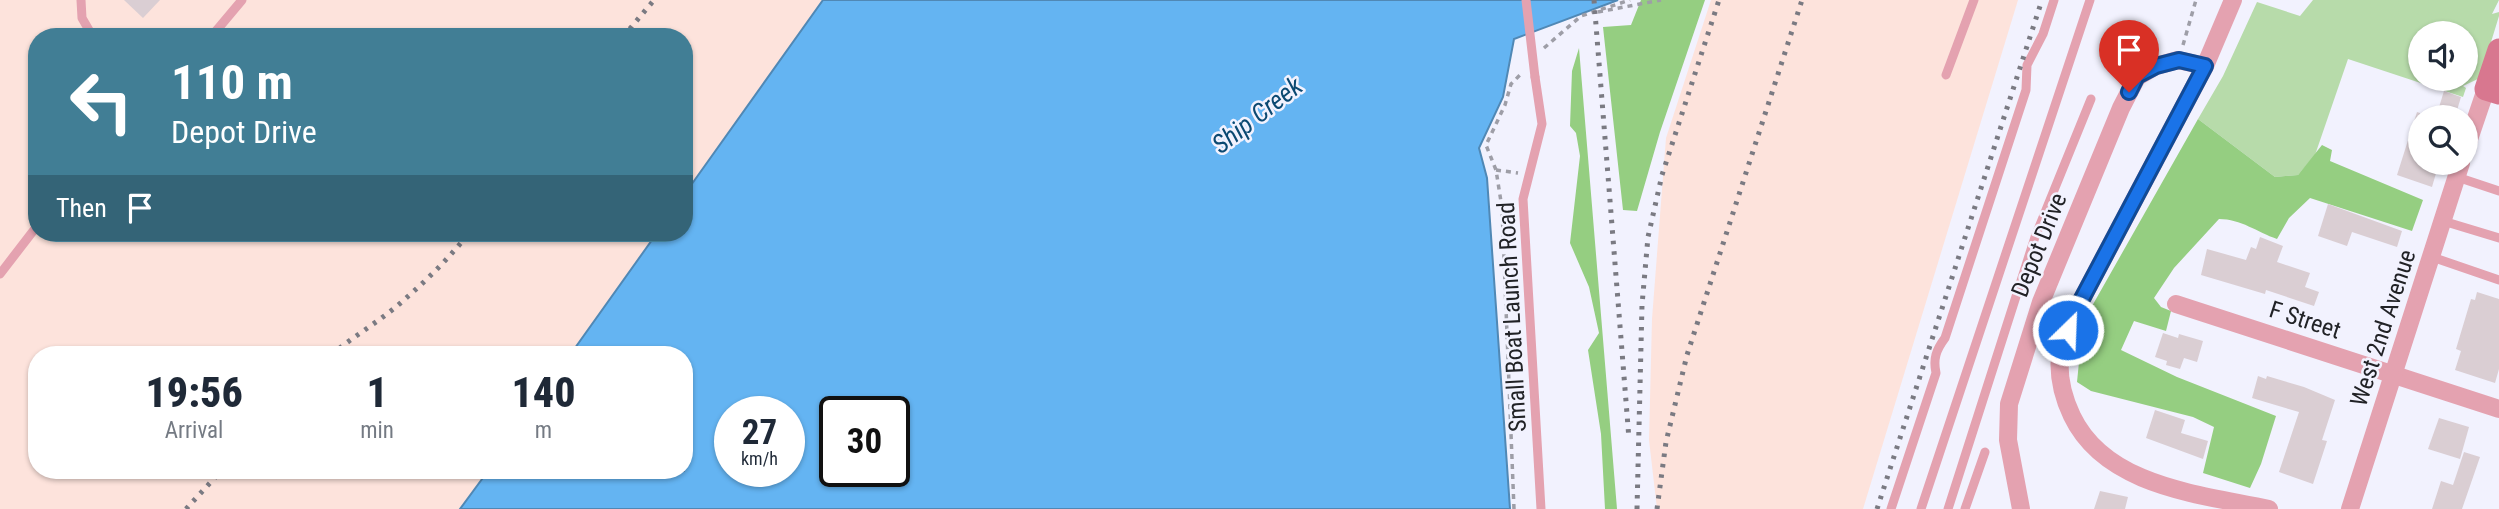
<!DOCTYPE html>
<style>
body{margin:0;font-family:"Roboto Condensed",sans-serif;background:#f6f6f7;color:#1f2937;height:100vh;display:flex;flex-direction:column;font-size:26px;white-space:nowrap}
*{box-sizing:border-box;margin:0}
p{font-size:23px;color:#747a83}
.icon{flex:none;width:38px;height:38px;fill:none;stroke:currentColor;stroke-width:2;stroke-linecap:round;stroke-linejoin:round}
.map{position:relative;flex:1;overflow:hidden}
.drawer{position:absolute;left:28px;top:346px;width:665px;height:133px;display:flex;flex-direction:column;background:#fff;border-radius:28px;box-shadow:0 2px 5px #0004}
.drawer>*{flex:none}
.banner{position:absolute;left:28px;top:28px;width:665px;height:214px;border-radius:28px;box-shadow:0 2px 5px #0004;background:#417e95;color:#fff;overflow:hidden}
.buttons{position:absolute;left:2408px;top:21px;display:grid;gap:14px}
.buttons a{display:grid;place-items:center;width:70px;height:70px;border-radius:50%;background:#fff;box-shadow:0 2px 5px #0004;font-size:35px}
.speed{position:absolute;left:714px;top:396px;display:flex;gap:14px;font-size:35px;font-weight:700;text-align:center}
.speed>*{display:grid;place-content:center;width:91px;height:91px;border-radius:50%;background:#fff;box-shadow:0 2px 5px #0004;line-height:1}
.speed small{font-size:18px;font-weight:400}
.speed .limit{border:4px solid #111;border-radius:10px;background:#fff;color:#111}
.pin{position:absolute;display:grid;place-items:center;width:60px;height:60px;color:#fff;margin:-72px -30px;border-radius:50% 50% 50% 0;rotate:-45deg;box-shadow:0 0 7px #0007}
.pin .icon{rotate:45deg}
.me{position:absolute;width:77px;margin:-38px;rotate:24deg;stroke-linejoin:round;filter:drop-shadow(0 0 5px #0008)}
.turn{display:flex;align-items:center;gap:24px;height:147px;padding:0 28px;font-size:32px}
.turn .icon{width:91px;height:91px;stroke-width:2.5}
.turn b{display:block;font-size:49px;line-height:60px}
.then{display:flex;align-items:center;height:66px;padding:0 28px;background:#0003;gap:14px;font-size:26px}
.eta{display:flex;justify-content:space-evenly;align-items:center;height:119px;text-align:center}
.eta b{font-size:42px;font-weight:800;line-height:49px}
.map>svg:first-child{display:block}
.industrial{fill:#fde3dc}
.green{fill:#b7dbaa;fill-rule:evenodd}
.forest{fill:#95ce81}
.water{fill:#64b4f2;stroke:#5088b5;stroke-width:2;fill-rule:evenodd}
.building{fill:#daced3}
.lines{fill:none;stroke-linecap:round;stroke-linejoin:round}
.path{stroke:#9e9ea7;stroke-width:3.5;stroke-dasharray:5 5;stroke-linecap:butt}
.lane{stroke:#e4a2b0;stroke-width:9}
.street{stroke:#e4a2b0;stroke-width:18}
.secondary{stroke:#d8778f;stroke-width:23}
.rail{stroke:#7a7a82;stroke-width:5;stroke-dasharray:3.5 7;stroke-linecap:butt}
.lane-bridge{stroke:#e4a2b0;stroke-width:9}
.route-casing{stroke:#114b97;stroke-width:18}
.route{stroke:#1a73e8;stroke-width:12}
.labels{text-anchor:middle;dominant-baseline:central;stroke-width:5;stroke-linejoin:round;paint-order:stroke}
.street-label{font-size:24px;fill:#212226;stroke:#f2f2fe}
.water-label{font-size:26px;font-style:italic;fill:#0b4972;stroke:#f2f2fe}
</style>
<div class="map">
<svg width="2499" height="509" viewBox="0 0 2499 509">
<rect width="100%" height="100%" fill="#f2f2fe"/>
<g class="industrial">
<path d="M0,0H823L684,195V37H37V233H657L570,355H37V471H488L460,509H0Z"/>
<path d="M1711,0H2018L1863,509H1657L1649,440L1652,319L1666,138Z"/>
</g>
<path class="green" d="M2313,0H2499L2492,14L2499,12V16L2480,78L2463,86L2466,88L2463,97L2348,59L2315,155L2298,175L2275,177L2198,119L2223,76L2257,2L2300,16ZM2420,33H2466V79H2420Z"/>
<g class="forest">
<path d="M1641,0H1705L1660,132L1637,211L1623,210L1603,27L1631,25Z"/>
<path d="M1579,48L1617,509H1605L1601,434L1588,350L1599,333L1589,287L1570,243L1580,156L1576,133L1570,126L1572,71Z"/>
<path d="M2198,119L2275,177L2298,175L2322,145L2332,150L2330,161L2423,200L2412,231L2310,198L2289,218L2277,239C2257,232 2241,219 2219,219L2174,268L2154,298L2161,307L2171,311L2166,331L2134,321L2121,350L2177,377L2276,416L2261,464L2250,488L2203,473L2214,427L2193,417L2091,391L2077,382L2083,322Z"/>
</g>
<path class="water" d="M823,0H1618L1514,39L1503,97L1479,148L1487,178L1510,509H460L488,471H684V355H570L657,233H684V195ZM730,411H789V471H730ZM835,411H894V471H835Z"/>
<g class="building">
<path d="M124,0H160L143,18Z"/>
<path d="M2444,91L2461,97L2455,117H2436Z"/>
<path d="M2417,112L2420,113V163H2439L2432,187L2397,175Z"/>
<path d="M2328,204L2402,231L2397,247L2352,232L2347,246L2318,236Z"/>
<path d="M2260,237L2283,246L2277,262L2310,273L2305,287L2319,292L2314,306L2266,290L2265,294L2201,275L2207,249L2246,260L2251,247L2256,249Z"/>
<path d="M2477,292L2499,299V369L2495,383L2455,370L2461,351L2456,349L2471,299L2475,300Z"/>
<path d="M2163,333L2178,338L2179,334L2203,341L2197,362L2184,358L2180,369L2166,365L2167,361L2155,357Z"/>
<path d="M2258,376L2266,379L2267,376L2304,387L2335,400L2322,440L2327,441L2313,484L2279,472L2299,412L2252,398Z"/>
<path d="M2155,410L2185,420L2181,433L2208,441L2203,459L2146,438Z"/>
<path d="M2439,418L2469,427L2460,459L2428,449Z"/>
<path d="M2464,452L2480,457L2462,509H2432L2441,481L2453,485Z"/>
<path d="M2100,491L2128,497L2125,509H2094Z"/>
</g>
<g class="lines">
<g class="path">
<path d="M1598,12L1661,0"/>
<path d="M2183,45L2196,0"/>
<path d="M1544,48L1581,16L1630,0"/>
<path d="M1496,170L1518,173"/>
<path d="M1514,509L1502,208L1496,170L1486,145L1505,105L1511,84L1523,72"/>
</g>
<g class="lane">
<path d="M81,0L82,18L93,37"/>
<path d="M211,37L242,0"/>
<path d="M1946,75L1974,0"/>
<path d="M1535,77L1542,124L1523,199L1541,509"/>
<path d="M2457,177L2499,191"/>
<path d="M2443,221L2499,238"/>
<path d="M2432,257L2499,280"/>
<path d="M0,274L37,226"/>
<path d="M1891,509L1936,373C1933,359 1936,350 1945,338L2026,90L2027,65L2043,34L2054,0"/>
<path d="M1921,509L2090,0"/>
<path d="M1948,509L2035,237L2091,99"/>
<path d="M1965,509L1985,452"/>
</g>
<g class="street">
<path d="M2233,0L2205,66L2075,312C2071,323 2064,336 2061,347C2057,370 2062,395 2072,416C2106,487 2200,494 2269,509"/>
<path d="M2466,148L2486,89"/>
<path d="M2176,304L2499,409"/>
<path d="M2021,509L2008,440L2009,404L2041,302L2121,108L2137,77L2156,66L2178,60L2205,66"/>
<path d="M2350,509L2461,163"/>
</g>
<path class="secondary" d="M2499,50L2486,89L2499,93"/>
<g class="rail">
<path d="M1594,0L1629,439"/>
<path d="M623,37L654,0"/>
<path d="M331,355C355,335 382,320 405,299C428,279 450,257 469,233"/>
<path d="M186,509L221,471"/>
<path d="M1637,509L1642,305L1648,237L1662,175L1719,0"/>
<path d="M1657,509L1666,442L1687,355L1802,0"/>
<path d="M1877,509L2042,0"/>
</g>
<path class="lane-bridge" d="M1526,0L1535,77"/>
</g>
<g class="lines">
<g class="route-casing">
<path id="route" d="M2068,330L2075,312L2205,66L2179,60L2156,66L2137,76L2129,92"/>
</g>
<use href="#route" class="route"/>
</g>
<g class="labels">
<g class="street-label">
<text transform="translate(2039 245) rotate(-68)">Depot Drive</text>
<text transform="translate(1512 317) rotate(-93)">Small Boat Launch Road</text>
<text transform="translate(2305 320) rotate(18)">F Street</text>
<text transform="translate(2383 328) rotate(-72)">West 2nd Avenue</text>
</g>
<g class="water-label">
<text transform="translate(1257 115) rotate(-38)">Ship Creek</text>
</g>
</g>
</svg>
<div class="buttons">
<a><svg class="icon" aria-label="sound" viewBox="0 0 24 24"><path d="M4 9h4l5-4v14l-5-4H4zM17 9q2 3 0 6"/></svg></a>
<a><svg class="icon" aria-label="search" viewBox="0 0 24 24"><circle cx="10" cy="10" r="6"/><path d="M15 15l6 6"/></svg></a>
</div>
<div class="speed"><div>27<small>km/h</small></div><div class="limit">30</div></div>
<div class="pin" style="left:2129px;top:92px;background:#d93025"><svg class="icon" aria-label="arrive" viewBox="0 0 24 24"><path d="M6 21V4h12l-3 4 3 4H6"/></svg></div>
<svg class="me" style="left:2068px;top:330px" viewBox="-20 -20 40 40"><circle r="17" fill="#1a73e8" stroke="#fff" stroke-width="3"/><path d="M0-11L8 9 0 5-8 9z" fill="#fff"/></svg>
<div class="banner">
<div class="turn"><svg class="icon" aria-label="left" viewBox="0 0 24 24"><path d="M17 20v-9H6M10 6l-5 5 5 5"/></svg><div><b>110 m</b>Depot Drive</div></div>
<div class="then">Then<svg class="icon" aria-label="arrive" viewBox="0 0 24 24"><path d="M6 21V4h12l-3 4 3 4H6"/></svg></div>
</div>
<section class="drawer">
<div class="eta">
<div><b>19:56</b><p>Arrival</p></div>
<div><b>1</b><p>min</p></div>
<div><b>140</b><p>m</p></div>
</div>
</section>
</div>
